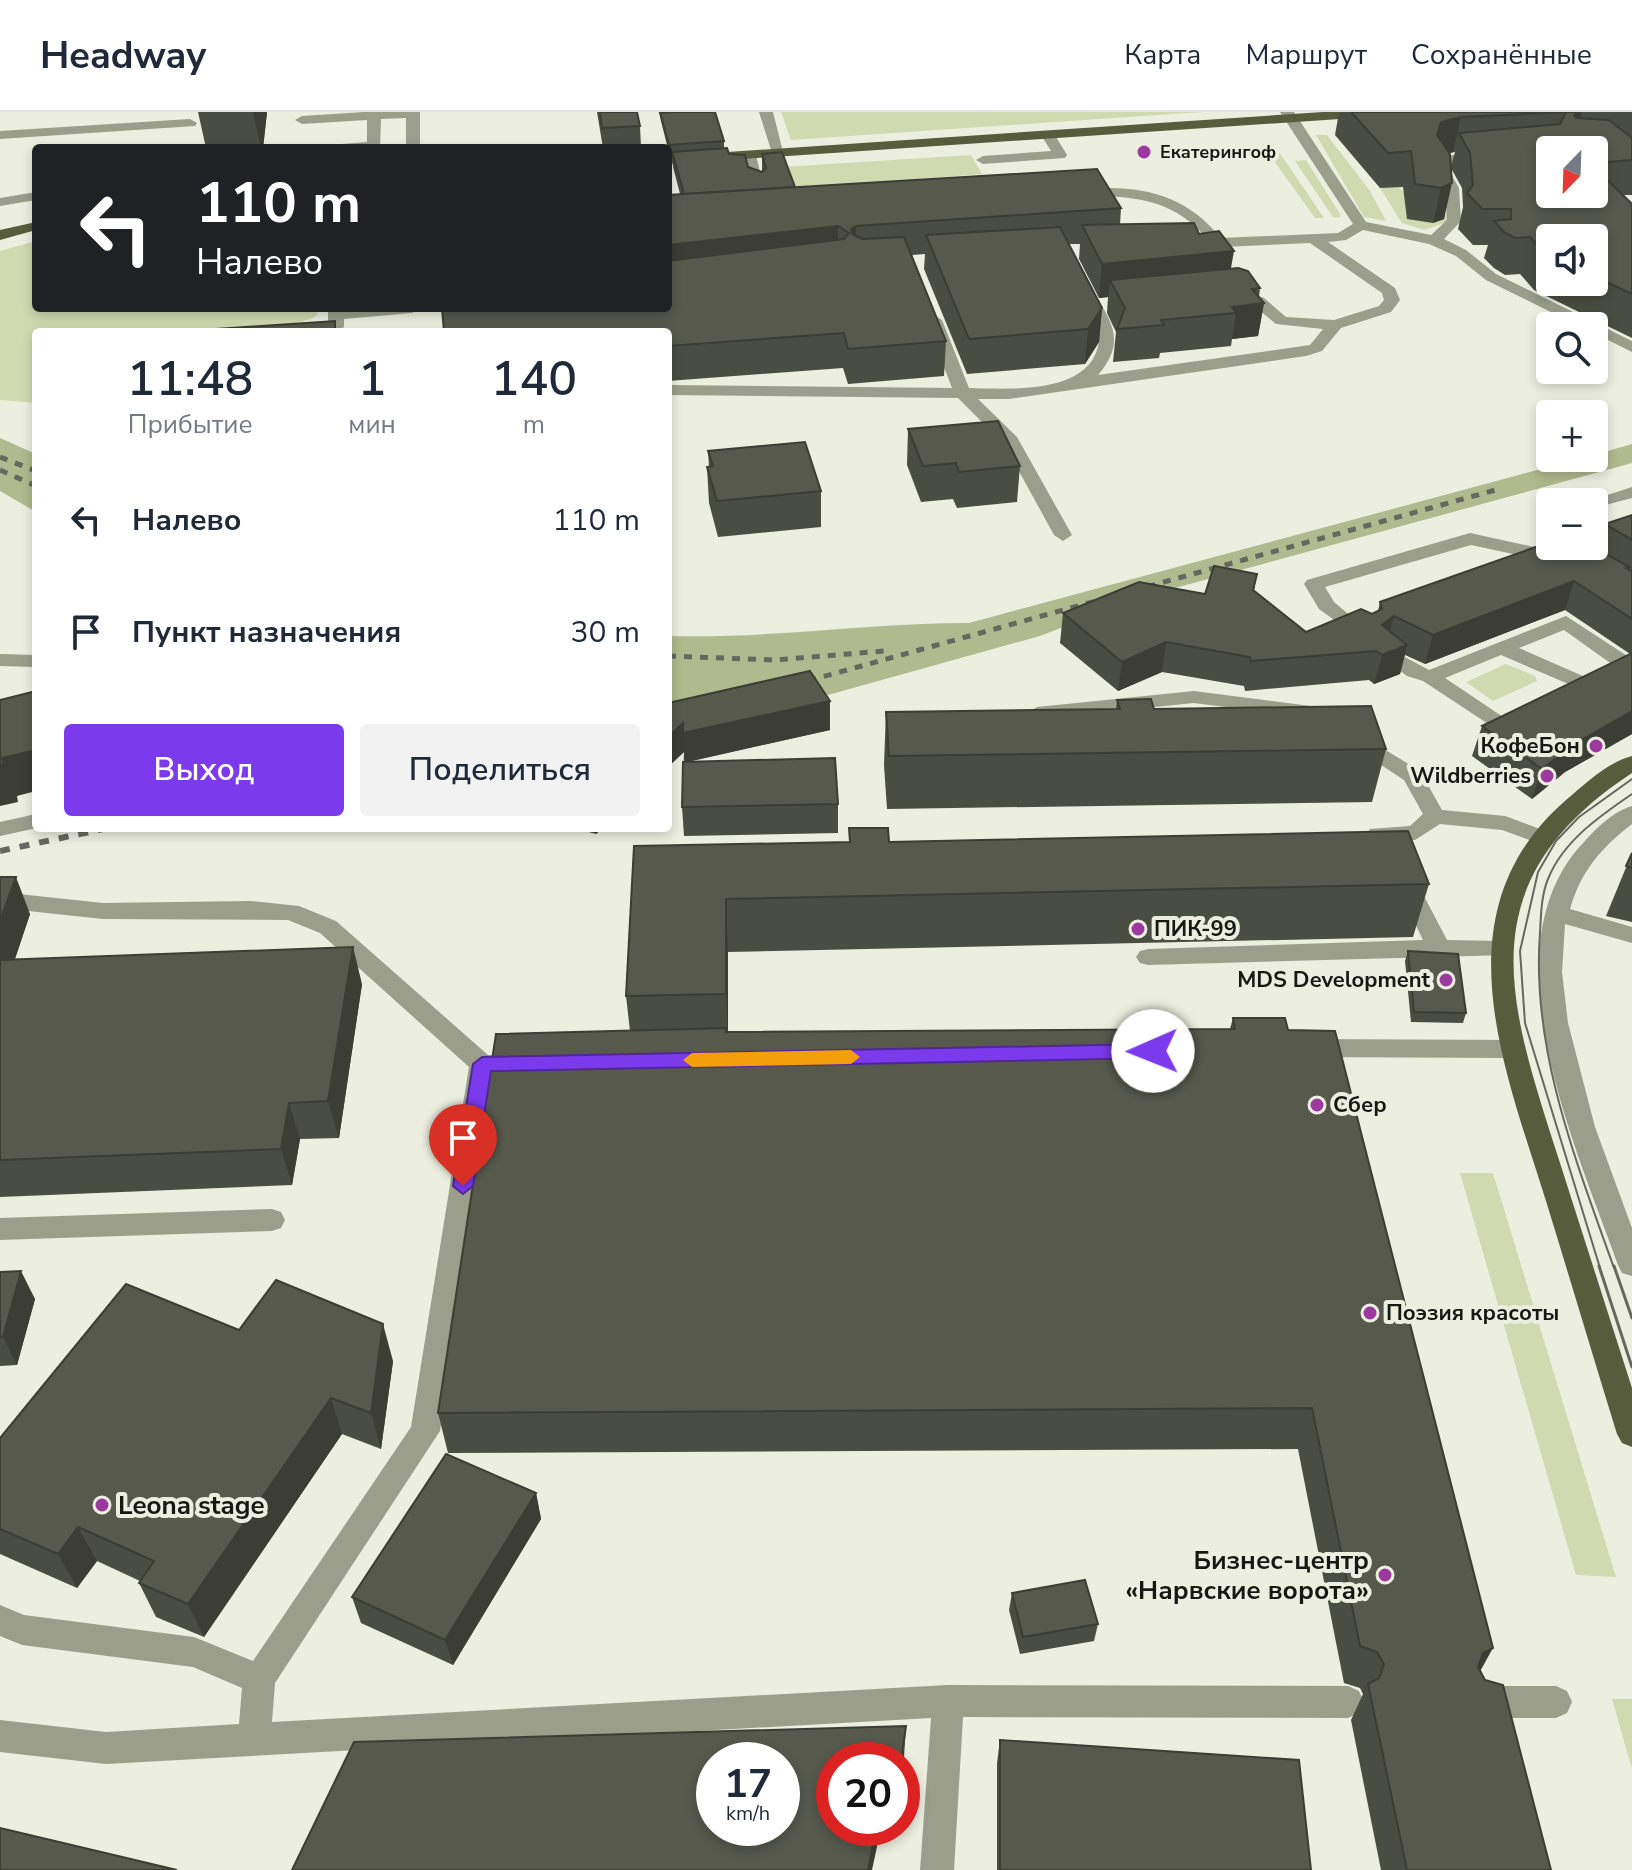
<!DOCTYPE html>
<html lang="ru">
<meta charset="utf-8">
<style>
body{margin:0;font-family:"Nunito Sans",sans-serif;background:#f2f2f3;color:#1f2937;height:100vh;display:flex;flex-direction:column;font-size:30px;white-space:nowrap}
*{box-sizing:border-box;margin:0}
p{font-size:26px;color:#747a83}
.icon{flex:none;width:44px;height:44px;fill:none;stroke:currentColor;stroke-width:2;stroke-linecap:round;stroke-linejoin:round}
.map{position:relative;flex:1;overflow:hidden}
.drawer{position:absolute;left:32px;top:216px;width:640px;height:504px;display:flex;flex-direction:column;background:#fff;border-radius:8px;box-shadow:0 4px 12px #0003}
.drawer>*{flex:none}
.top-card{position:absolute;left:32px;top:32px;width:640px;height:168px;border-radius:8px;box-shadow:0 4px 12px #0003;background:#202124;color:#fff;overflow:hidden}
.needle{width:52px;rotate:203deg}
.fabs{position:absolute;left:1536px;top:24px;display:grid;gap:16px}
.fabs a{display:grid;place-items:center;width:72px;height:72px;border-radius:8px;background:#fff;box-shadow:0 4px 12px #0003;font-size:40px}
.speed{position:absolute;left:696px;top:1630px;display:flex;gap:16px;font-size:40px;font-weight:700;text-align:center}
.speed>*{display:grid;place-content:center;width:104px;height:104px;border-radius:50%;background:#fff;box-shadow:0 4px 12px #0003;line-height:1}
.speed small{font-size:20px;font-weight:400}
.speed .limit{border:12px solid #d22;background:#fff;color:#111}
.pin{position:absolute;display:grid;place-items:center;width:68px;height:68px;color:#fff;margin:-82px -34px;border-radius:50% 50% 50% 0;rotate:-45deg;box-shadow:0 0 8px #0007}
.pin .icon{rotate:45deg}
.me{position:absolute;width:88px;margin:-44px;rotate:269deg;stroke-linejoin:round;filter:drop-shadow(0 0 6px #0008)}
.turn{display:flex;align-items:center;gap:28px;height:168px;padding:0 32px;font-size:36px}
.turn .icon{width:104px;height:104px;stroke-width:2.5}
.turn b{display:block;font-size:56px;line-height:68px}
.eta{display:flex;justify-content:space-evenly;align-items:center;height:136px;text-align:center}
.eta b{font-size:48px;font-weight:600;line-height:56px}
.action{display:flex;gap:16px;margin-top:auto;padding:16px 32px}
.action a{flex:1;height:92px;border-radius:8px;background:#7c3aed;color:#fff;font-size:32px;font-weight:600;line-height:92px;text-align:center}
.action a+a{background:#f2f2f3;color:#1f2937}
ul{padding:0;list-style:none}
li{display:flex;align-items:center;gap:24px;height:112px;padding:0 32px}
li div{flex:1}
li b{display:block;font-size:30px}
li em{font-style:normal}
header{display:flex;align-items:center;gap:48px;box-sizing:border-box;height:112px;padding:0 40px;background:#fff;border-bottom:2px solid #e0e1e3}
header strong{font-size:38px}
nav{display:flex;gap:44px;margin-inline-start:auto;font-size:28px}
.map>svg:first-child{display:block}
.green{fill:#d1d9b0}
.forest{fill:#b1b98e}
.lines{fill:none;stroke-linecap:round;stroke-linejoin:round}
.minor{fill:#9a9e8b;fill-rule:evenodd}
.major{fill:#575c3c;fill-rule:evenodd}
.tram-far1{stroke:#66685f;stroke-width:2}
.tram{stroke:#66685f;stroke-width:3}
.rail-far1{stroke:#66685f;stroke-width:5;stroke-dasharray:8 8;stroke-linecap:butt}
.rail{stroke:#66685f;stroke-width:6;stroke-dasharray:10 10;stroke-linecap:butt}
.wall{fill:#4a4d41;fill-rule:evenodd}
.shaded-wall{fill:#3c3e35}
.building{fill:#56594c;stroke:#3c3e35;stroke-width:2;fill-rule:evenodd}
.route{fill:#7c3aed;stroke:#51269a;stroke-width:2}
.slow{fill:#f59e0b}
.poi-dot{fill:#9c399f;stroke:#ecefe0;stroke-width:3}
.labels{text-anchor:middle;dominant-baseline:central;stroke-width:8;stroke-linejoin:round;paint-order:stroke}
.far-poi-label{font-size:18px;font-weight:bold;fill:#171813;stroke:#ecefe0;text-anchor:start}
.poi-label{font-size:22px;font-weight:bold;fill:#171813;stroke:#ecefe0;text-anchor:end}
.near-poi-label{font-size:26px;font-weight:bold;fill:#171813;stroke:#ecefe0;text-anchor:start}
</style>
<header>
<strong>Headway</strong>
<nav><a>Карта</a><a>Маршрут</a><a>Сохранённые</a></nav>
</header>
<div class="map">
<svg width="1632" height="1758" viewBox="0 0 1632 1758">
<rect width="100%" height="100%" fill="#ecefe0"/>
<g class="green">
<path d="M781,0H1202L791,28Z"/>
<path d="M1316,23H1327L1370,79L1386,109L1364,105Z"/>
<path d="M1273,31L1324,106H1315L1262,32Z"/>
<path d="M971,43L982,62L790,77L782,55Z"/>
<path d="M1306,48L1340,102V105H1333L1295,49Z"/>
<path d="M1399,75L1415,94L1439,96L1448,102V110L1424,118L1402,111L1380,76Z"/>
<path d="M36,129V196H317V203C299,224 77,220 36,220V291L0,288V139Z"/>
<path d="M1506,552L1535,564L1537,569L1493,589L1466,570Z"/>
<path d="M1460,1061H1493L1616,1465L1576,1463Z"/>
<path d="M1612,1587H1632V1657Z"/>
</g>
<g class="forest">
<path d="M0,326L36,342V400L0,379Z"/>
<path d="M1632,332V351L1135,487L1040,524L810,588L668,620V524C769,527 868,511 969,511L1582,346H1594V343Z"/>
</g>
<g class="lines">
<g class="minor">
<path d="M364,0H420V36H406V6L381,7L380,36H335L342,32L367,30V8L302,12L295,8L302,4Z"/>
<path d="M759,0H773L784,44L772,41Z"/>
<path d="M1280,0H1294L1366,110L1431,123L1447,108L1445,76L1432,59L1434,48L1453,43L1555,37L1550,38V44L1446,53L1459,76L1461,109L1444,127L1466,138L1496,162L1632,229V240L1594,221V214H1579L1486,168L1456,144L1429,132L1363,118L1346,128L1328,130L1395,176L1400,188L1391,200L1341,216L1322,239L1306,244L1009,287H978L1017,325L1072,423L1063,429L1054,423L1004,332L958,286L668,283V273L952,276L926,208L934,203L942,208L969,276C1010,277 1091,283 1099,230L1078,181L1086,176L1092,178C1113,211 1126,230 1098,263L1310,233L1323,217L1276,212L1252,192L1228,181L1236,176L1264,186L1286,205L1334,208L1379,194L1384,188L1382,181L1310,131L1202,136L1194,131L1206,126C1173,86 1129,83 1081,85L1074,81C1082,75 1093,76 1104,76C1152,75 1190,88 1221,126L1338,121L1353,112Z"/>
<path d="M190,7L197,11L195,14L0,27V19Z"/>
<path d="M1048,19L1053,20L1067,43L1065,46L983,52L976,48L983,44L1051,39L1041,23Z"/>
<path d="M744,40L756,43L763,72L751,69Z"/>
<path d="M36,80V88L0,94V86Z"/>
<path d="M328,196H420L412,201L344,207V215L336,220H268L276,215L328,211Z"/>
<path d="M1632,375V386L1594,396V390H1586Z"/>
<path d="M1470,421L1562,441L1564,445L1555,451L1471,433L1325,475L1334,490L1373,523L1363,529L1319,497L1304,472L1307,468Z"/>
<path d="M1566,504L1632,547V560L1610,568L1603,566L1600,562L1613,553L1564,518L1519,536L1608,575L1611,579L1608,583H1594L1501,543L1445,566L1503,605L1523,598L1533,604L1502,621L1423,569L1407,564L1378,542L1388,536L1429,558Z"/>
<path d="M0,542L36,543V555L0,554Z"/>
<path d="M1194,579L1311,594L1321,600L1311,606L1194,591L1037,607L1027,601L1037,595Z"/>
<path d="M1356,620L1420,659L1442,698L1505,704L1548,720L1551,725L1540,732L1502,718L1440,712L1415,728L1370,727L1367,722L1370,717L1410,714L1423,702L1404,668L1349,632L1345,627L1349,622Z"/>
<path d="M1632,694V712C1601,736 1581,759 1570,797L1632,815V831L1565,812L1562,860L1568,911L1595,1015L1632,1116V1164L1622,1161L1618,1153C1577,1037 1483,835 1584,730C1596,716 1614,699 1632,694Z"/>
<path d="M36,702L37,716L0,724V710Z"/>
<path d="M1406,762L1414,765L1447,828L1501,829L1509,831L1513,837L1509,843L1148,853L1140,851L1136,845L1140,839L1148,837L1423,828L1395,770Z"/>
<path d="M0,780L103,791L251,789L299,794L336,809L488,943L534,944L537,951L534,958L493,961L440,1319L275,1571L272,1610L948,1573L1348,1574L1359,1579L1364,1590L1359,1601L1348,1606L963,1605L954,1758H920L931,1606L106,1652L0,1640V1608L106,1620L239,1612L242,1576L193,1555L22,1533L0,1524V1493L24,1503L194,1525L253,1549L411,1315L469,955L320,821L288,808L103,807L0,796Z"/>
<path d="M1306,927L1511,928L1520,931L1523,937L1520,943L1511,946L1306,945L1297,942L1294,936L1297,930Z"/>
<path d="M272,1097L281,1100L285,1108L281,1116L272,1119L0,1128V1106Z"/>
<path d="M1477,1574H1556L1567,1579L1572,1590L1567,1601L1556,1606H1477L1466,1601L1461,1590L1466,1579Z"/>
</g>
<g class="major">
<path d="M1323,0H1391L1384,4L668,52V44Z"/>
<path d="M36,110V118L0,128V118Z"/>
<path d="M1632,644V661C1465,771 1508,889 1560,1051C1584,1126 1608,1201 1632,1276V1335L1622,1331L1617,1322C1593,1244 1570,1167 1546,1089C1504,954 1438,799 1566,688C1585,672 1608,650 1632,644Z"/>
</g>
<g class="tram-far1">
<path d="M1600,1156L1525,911L1520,839L1538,760L1556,729L1579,705L1632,667"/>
<path d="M1614,1156C1576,1049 1531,937 1540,821C1541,804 1541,784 1548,767C1563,729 1600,704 1632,682"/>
</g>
<g class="tram">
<path d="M1599,1154L1632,1255"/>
<path d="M1614,1154L1632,1206"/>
</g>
<g class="rail-far1">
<path d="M0,345L36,359"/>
<path d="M0,358L36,374"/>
<path d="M668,544L775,548L884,539"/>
<path d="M793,573L1499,377"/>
</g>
<path class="rail" d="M0,739L108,716"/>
</g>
<g class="wall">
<path d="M198,0H267L263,36H206Z"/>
<path d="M597,0H637L640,14L641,36H603Z"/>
<path d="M1339,0H1632V83H1623L1632,92V226L1534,178L1520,162L1505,163L1494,156L1484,146L1488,133H1473L1458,117L1463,95L1462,76L1451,56L1444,107L1433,111L1407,107L1403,75L1380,76L1335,23ZM1594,38V82H1550ZM1455,40L1451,54L1450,41ZM1550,126H1594V170H1550Z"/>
<path d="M660,1L724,29V36L729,42L748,55L762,60V42L795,75L1121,96L1120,113L1199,122L1231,156L1260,176L1259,185L1264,191L1258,224L1232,227L1231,234L1160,241L1159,246L1113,250L1116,220L1107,201L1108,185L1099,186L1079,147L1080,132H1069L1102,196L1099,230L1085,252L967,262L924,157L925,142L912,143L946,229L944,264L848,272L843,256L668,269V220L680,82L673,55L672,41H669L661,9Z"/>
<path d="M908,317L1020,354L1017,390L957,396L953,387L921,390L907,353Z"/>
<path d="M708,339L821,379V415L718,425L709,391L707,355H709Z"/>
<path d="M1632,403V622L1565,660L1532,687L1472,644L1482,614L1630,542L1565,498L1425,552L1405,543L1400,562L1374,572L1369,568L1245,579L1244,574L1162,560L1118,579L1060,531L1063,501L1205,482L1257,462L1254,479L1306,520L1372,502L1378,499L1380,490L1597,437L1605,412Z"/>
<path d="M1117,588L1154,597L1386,637L1372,690L887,697L884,653L886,600L1116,597Z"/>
<path d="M830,589V618L688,650L838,692V721L684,724L682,695L684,640L670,653L668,591Z"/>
<path d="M574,716H603L596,722Z"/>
<path d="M849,716L889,730L1429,772L1413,825L728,840V920L1230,917L1233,906L1288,918L1481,1559L1551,1758H1381L1351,1608L1363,1582L1360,1576L1344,1571L1298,1337L448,1341L438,1301L630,919L626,884L634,734L849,730Z"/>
<path d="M1632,741V810L1606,804Z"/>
<path d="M0,765L30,802L15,847L362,872L339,1026L300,1027L292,1073L0,1085Z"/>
<path d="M1408,839L1466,901L1463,911L1411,910L1405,849Z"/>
<path d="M0,1160L35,1187L17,1253L0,1254Z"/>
<path d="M239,1218L393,1249L381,1337L342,1322L204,1525L156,1505L139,1471L140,1469L97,1449L77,1476L0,1442V1326Z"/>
<path d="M536,1381L541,1407L453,1553L361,1511L352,1485Z"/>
<path d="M1012,1481L1098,1512L1094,1529L1020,1542L1009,1498Z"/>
<path d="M1000,1628L1311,1758H997V1651Z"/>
</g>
<g class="shaded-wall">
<path d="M253,0H267L263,36H261Z"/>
<path d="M1578,0H1582L1574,31V3Z"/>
<path d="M1461,5L1453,40L1433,45L1437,23L1441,10Z"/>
<path d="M1452,71L1444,107L1433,111L1441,76Z"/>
<path d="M838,114V147L668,167V133Z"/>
<path d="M856,114V147L851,117Z"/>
<path d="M1234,139L1228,173L1110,168L1108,185L1099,186L1102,152Z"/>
<path d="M1264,191L1258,224L1232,227L1236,201L1232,195Z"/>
<path d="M1102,196L1099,230L1085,252L1088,217Z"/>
<path d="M1574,469L1565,498L1425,552L1433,523Z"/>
<path d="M1394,504L1386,533L1382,513Z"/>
<path d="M1166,530L1162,560L1118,579L1122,550Z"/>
<path d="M1407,533L1400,562L1374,572L1382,543Z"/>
<path d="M830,589V618L685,650L684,640L670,653L668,654V625L683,611Z"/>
<path d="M1632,599V622L1565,660L1532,687L1542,657L1576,631Z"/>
<path d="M36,638V679L17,684L18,690L0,694V653L2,646Z"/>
<path d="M595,716H603L596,722Z"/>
<path d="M16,765L30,802L2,885L0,880V809Z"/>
<path d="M726,787L728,840V935L726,882Z"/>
<path d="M353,835L362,872L339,1026L328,989Z"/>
<path d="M289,991L300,1027L292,1073L281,1037Z"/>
<path d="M21,1159L35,1187L17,1253L3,1225Z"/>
<path d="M383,1212L393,1249L381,1337L371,1301Z"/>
<path d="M331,1286L342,1322L204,1525L188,1492Z"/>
<path d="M536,1381L541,1407L453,1553L445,1528Z"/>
<path d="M78,1415L97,1449L77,1476L58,1442Z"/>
<path d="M1493,1536L1473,1572L1463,1578L1483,1541Z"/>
<path d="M906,1614L904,1645L902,1657V1648Z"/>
<path d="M876,1716H881L872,1758H868Z"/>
</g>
<g class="building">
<path d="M600,0H637L640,14L602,16Z"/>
<path d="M674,0H715L724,29L669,33L660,1Z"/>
<path d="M1351,0H1578L1574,3L1576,6L1609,8L1632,26V48L1594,51V38H1550V82H1594V55L1632,92V182L1594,164V126H1550V143L1545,141L1530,125L1515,126L1504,120L1494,109L1511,107V97H1482L1467,81L1473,73L1470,41L1459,21L1560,12L1566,0L1461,5L1441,10L1437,23L1450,42L1452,71L1441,76L1415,72L1411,39L1388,41Z"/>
<path d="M727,36L729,42L745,43L748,55L762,60L766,56L762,42L782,40L795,75L684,82L672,40Z"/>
<path d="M1097,57L1121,96L856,114L851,117L852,122L862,127L904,125L946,229L848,237L844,221L668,234V220H444L442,196H668V149L844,127L849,121L838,114L668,133V83Z"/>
<path d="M1194,111L1199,122L1219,119L1234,139L1102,152L1082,113Z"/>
<path d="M1060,115L1102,196L1088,217L969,227L926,123Z"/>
<path d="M1238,156L1248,159L1260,176L1252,177L1264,191L1232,195L1236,201L1161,208L1164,213L1117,217L1125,196L1110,168Z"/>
<path d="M335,209V220H172Z"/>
<path d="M998,309L1020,354L959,360L956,351L923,354L908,317Z"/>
<path d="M805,330L821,379L717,389L707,355L713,354L708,339Z"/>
<path d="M1632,403V428L1605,412Z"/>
<path d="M1550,430V434H1592L1629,455L1626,456L1632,459V507L1574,469L1433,523L1394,504L1382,513L1407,533L1382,543L1376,539L1251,549L1250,545L1166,530L1122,550L1063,501L1139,470L1205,482L1214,454L1257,462L1253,478L1306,520L1361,497L1372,502L1382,497L1380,490Z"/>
<path d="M1632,541V599L1576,631L1542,657L1482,614Z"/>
<path d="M810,559L830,589L683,621V611L668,625V591Z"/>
<path d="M36,579V638L2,646L4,652L0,653V588Z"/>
<path d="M1151,587L1154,597L1371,594L1386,637L889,644L886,600L1120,597L1117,588Z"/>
<path d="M835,646L838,692L682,695L683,650Z"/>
<path d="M849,716H888L889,730L1408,719L1429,772L726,787V882L626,884L634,734L850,730Z"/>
<path d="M1632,741V756L1626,754Z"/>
<path d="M0,765H16L0,809Z"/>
<path d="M353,835L328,989L289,991L281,1037L0,1048V848Z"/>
<path d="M1408,839L1458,842L1466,901L1414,900Z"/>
<path d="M1233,906H1285L1288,918L1335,919L1493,1536L1483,1541L1478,1555L1485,1568L1503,1573L1551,1758H1407L1368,1572L1379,1566L1384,1552L1377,1540L1360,1534L1312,1296L438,1301L496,922L726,916V920L1235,917Z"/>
<path d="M21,1159L3,1225H0V1160Z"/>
<path d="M276,1168L383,1212L371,1301L331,1286L188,1492L139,1471L154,1449L78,1415L58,1442L0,1417V1326L126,1172L239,1218Z"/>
<path d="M446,1342L536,1381L445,1528L352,1485Z"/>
<path d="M1085,1468L1098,1512L1023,1525L1012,1481Z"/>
<path d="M906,1614L901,1648H834V1716H876L868,1758H292L354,1630ZM714,1648H782V1716H714Z"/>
<path d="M1000,1628L1299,1648L1311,1758H1000Z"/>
<path d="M0,1716L177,1758H0Z"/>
</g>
<path class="route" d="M1153,932L1163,939L1153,946L491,959L473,1074L463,1082L453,1074L473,952L482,945Z"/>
<path class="slow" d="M851,938L860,945L851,952L692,955L683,948L692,941Z"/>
<g class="poi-dot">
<circle cx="1144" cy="40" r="8"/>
<circle cx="1596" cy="634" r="8"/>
<circle cx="1547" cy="664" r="8"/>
<circle cx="1138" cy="817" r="8"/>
<circle cx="1446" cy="868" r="8"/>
<circle cx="1317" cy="993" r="8"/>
<circle cx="1370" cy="1201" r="8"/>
<circle cx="102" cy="1393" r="8"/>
<circle cx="1385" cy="1463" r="8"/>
</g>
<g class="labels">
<g class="far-poi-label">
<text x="1160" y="40">Екатерингоф</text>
</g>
<g class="poi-label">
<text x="1580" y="634">КофеБон</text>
<text x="1531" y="664">Wildberries</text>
<text x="1154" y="817" text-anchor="start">ПИК-99</text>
<text x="1430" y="868">MDS Development</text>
<text x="1333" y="993" text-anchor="start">Сбер</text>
<text x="1386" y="1201" text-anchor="start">Поэзия красоты</text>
</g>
<g class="near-poi-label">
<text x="118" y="1393">Leona stage</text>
<text x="1369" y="1448" text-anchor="end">Бизнес-центр<tspan x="1369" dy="30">«Нарвские ворота»</tspan></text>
</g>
</g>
</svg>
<div class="fabs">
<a><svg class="needle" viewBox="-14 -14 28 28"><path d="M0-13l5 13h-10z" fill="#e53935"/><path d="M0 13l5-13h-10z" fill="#747a83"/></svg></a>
<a><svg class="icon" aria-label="sound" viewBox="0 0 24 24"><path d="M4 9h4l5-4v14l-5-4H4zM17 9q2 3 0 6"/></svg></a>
<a><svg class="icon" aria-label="search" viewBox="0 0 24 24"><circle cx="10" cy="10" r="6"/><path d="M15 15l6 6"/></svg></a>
<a>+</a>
<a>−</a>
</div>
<div class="speed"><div>17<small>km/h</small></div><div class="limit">20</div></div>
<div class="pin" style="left:463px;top:1074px;background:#d93025"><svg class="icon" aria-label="arrive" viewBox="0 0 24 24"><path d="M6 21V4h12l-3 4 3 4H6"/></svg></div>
<svg class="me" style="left:1153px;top:939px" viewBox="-20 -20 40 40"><circle r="19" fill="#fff"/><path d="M0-13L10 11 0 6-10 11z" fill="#7c3aed"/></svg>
<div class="top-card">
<div class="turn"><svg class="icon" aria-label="left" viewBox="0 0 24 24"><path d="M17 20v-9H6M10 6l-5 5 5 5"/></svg><div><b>110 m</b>Налево</div></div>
</div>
<section class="drawer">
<div class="eta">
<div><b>11:48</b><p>Прибытие</p></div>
<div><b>1</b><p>мин</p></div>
<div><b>140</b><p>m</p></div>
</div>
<ul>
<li><svg class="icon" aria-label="left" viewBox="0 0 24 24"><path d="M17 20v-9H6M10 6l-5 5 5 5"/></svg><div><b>Налево</b></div><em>110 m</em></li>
<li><svg class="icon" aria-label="arrive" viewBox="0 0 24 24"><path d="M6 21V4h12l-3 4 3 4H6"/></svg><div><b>Пункт назначения</b></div><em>30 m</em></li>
</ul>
<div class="action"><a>Выход</a><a>Поделиться</a></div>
</section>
</div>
